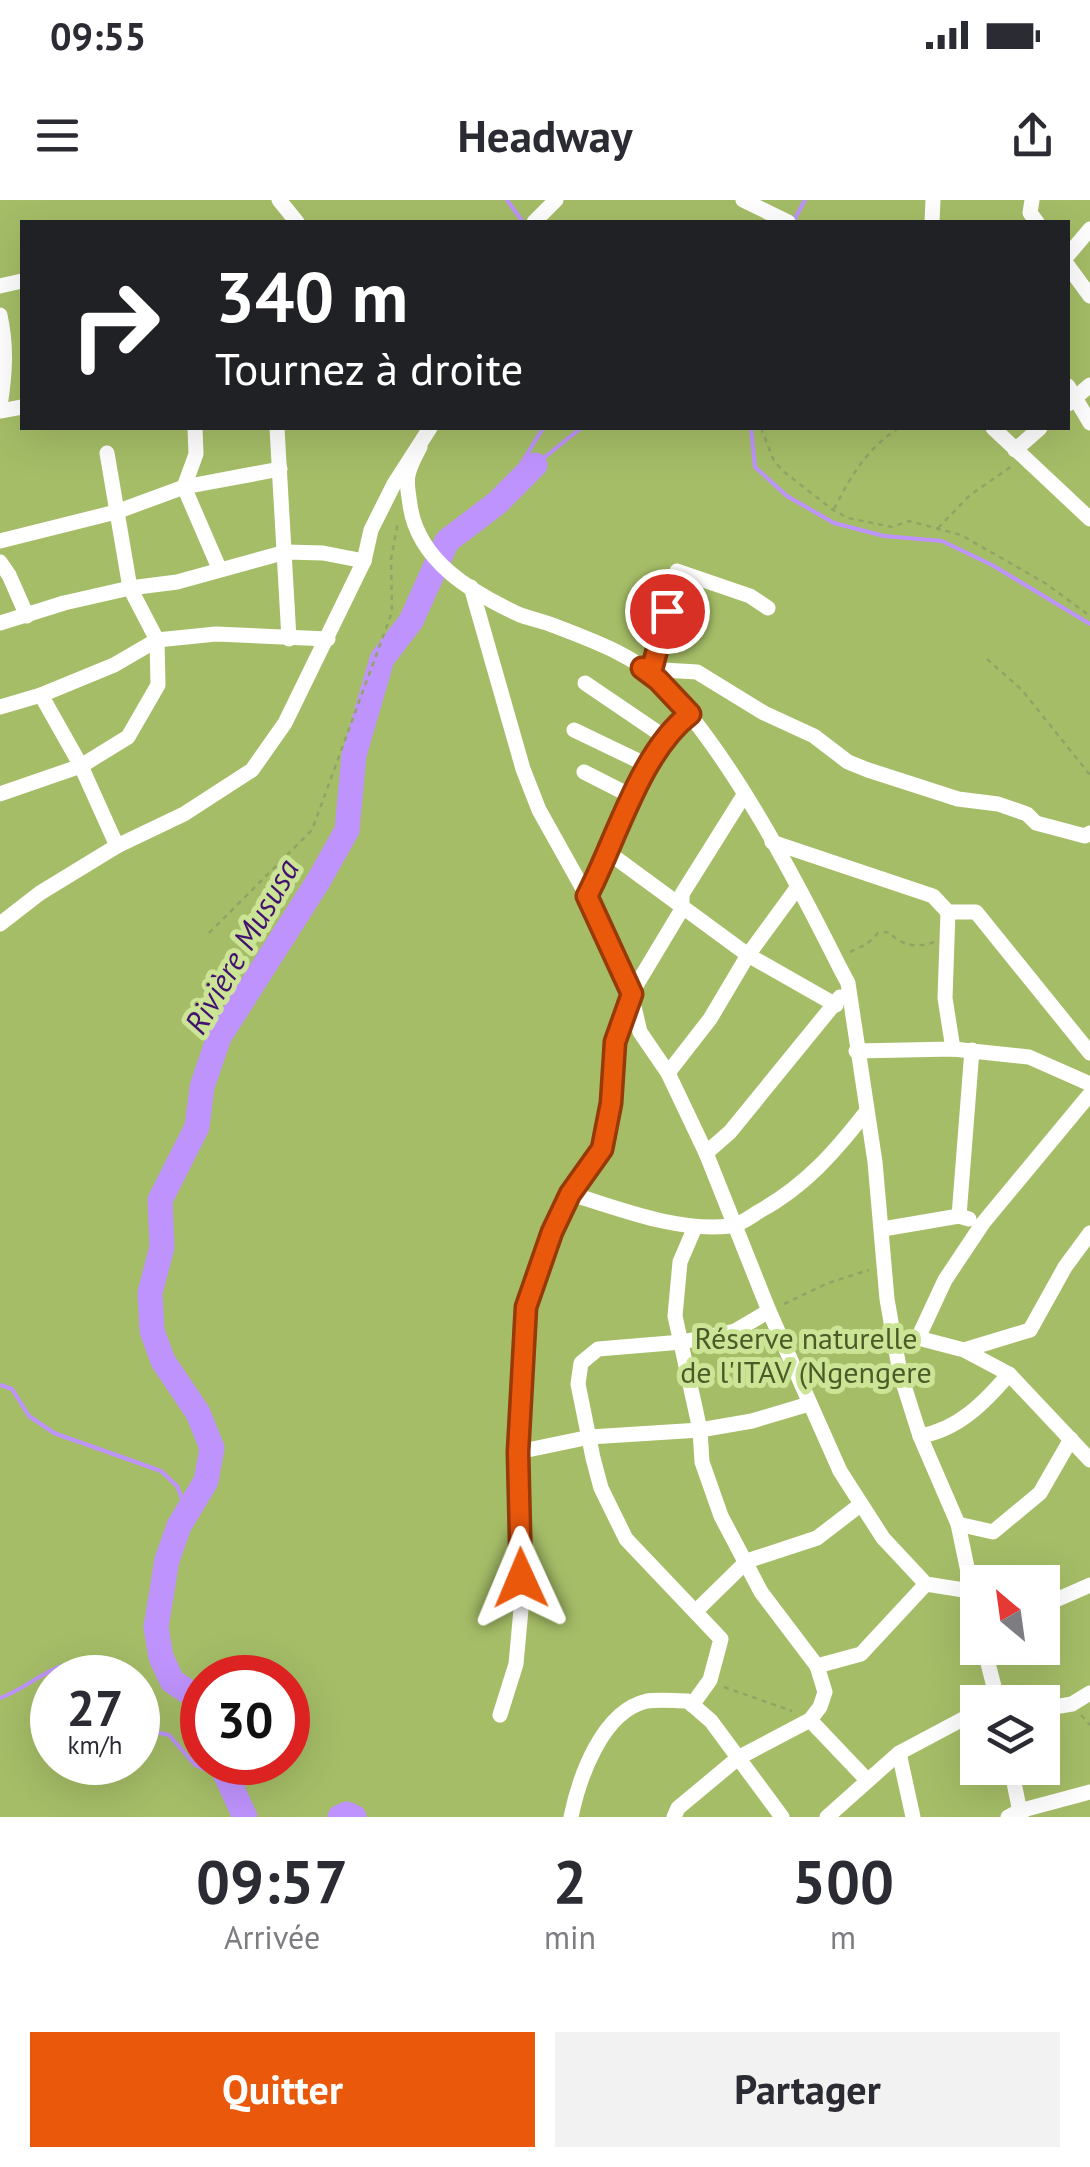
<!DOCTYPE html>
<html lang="fr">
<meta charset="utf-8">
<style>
body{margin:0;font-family:"PT Sans",sans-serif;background:#f2f2f3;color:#2b2b33;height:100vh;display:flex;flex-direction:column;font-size:38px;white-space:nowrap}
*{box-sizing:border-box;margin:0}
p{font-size:32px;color:#7c7c81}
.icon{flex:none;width:55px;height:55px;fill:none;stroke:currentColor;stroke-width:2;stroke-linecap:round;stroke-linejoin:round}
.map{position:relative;height:1617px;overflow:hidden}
.details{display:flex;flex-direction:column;background:#fff;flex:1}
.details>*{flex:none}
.banner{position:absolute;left:20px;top:20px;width:1050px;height:210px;border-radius:0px;box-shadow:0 10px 40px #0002;background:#202124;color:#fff;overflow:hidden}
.needle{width:65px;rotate:331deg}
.buttons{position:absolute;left:960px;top:1365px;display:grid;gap:20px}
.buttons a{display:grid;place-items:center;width:100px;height:100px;border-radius:0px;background:#fff;box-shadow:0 10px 40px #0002;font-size:50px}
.speed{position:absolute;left:30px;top:1455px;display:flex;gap:20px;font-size:50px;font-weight:700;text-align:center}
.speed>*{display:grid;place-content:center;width:130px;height:130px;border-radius:50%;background:#fff;box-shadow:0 10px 40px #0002;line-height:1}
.speed small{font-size:25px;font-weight:400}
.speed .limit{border:15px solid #d22;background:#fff;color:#111}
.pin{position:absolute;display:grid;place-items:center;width:85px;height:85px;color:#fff;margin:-42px;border:5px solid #fff;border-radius:50%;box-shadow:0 2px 10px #0007}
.me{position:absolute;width:110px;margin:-55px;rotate:359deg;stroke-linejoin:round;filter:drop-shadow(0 0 8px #0008)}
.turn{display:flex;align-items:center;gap:35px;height:210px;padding:0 30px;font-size:45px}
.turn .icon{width:130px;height:130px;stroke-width:2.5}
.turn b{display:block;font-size:70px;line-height:85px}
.eta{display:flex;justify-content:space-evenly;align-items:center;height:170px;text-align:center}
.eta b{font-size:60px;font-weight:700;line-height:70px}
.action{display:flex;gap:20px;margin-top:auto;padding:20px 30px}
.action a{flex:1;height:115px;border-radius:0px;background:#ea580c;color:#fff;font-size:40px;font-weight:700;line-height:115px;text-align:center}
.action a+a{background:#f2f2f3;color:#2b2b33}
.status{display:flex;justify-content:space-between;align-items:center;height:70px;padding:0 50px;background:#fff;direction:ltr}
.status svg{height:28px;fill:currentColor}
header{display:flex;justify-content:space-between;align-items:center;height:130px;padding:0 30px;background:#fff;font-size:45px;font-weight:700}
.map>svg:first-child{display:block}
.green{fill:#a5bd67;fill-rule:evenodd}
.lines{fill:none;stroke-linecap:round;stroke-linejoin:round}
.stream{stroke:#bf93fd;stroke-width:4}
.river{stroke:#bf93fd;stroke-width:25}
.path{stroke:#92a465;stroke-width:2.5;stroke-dasharray:5 5;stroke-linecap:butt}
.minor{stroke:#fff;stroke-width:15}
.route-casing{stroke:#983908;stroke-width:25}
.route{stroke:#ea580c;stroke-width:18}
.labels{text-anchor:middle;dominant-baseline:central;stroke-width:10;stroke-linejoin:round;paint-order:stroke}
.park-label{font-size:30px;fill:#4c5a28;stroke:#cce495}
.water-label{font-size:32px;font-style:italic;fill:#431270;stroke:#cce495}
</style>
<div class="status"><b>09:55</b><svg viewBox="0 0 49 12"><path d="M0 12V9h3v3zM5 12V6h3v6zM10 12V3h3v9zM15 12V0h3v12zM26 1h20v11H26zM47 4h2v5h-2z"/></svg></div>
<header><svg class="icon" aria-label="menu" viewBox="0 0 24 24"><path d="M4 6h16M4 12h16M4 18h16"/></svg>Headway<svg class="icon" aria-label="share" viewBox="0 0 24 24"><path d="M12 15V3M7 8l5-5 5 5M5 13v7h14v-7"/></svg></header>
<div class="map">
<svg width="1090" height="1617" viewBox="0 0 1090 1617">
<rect width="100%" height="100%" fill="#cce495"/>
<path class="green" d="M0,0H1090V1617H0ZM22,22H1068V228H22ZM978,1382H1042V1448H978ZM52,1478H138V1562H52ZM202,1478H288V1562H202ZM978,1502H1042V1568H978Z"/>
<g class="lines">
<g class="stream">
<path d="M507,0L523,22"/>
<path d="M793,22L805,0"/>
<path d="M751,228L755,267L787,296L834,323L884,336L942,341L992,365L1090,424"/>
<path d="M535,265L581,228"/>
<path d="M497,303L543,228"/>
<path d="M0,1185L12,1189L29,1216L54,1233L161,1271L177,1286L183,1301L179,1326"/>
<path d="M0,1498C34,1487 76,1438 107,1478"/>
<path d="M138,1521L150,1531L169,1535L195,1565L227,1579"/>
</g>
<g class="river">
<path d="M202,1514L196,1497L172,1481L161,1457L156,1427L167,1360L179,1326L206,1281L212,1248L198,1213L163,1161L152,1131L150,1093L162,1047L160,1000L197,927L202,887L219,837L319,680L347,630L354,555L382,459L411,421L447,341L497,303L535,265"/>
<path d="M220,1562L245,1617"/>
<path d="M340,1617L347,1614L354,1617"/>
</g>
<g class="path">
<path d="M761,228L774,261L783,271L833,310L848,318L892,327L909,321L961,335L1045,383L1090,416"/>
<path d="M834,309C851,276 867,248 899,228"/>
<path d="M938,328L970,295L1012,266"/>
<path d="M987,459L1022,490L1090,575"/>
<path d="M209,733L312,630L392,412L391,359L398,322"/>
<path d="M850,752L867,744L878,733L889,732C900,745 917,749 934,742"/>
<path d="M784,1104L828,1083L869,1070"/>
<path d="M724,1487L792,1511"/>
<path d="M1081,1515L1090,1525"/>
</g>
<g class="minor">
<path d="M279,0L297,22"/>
<path d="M743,0L788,22"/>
<path d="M1032,0L1030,13L1037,22"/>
<path d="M534,22L556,0"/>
<path d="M932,22L933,0"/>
<path d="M1068,55L1090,29"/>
<path d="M1068,66L1090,96"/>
<path d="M0,86L22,81"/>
<path d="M0,115C7,147 5,174 0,206"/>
<path d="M1068,186L1090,223"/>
<path d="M1068,204L1090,185"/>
<path d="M0,211L22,207"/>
<path d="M195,228L196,254L184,287L219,368"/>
<path d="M277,228L289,439"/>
<path d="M993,228L1090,319"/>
<path d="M420,247C416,255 410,265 408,275C406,284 409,296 410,305C418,361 471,392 518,414C530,419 543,421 555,426C591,440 634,455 662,483C731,555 795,678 840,768L848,783L875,962L887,1099L900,1173L920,1236L958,1324L978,1420"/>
<path d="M1015,250L1040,228"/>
<path d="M0,341L116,312L184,287L280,269"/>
<path d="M0,362L9,375L27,416"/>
<path d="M471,387L523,569L539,610L587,696L631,794L640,832L668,873L706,953L769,1111L840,1271L883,1338L926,1384L970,1391"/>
<path d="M0,423L64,403L130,388L177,382L286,352L323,353L364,361"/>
<path d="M647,469L697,472L764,513L814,536L848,562L868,570L958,599L998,604L1027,614L1036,623L1085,636L1090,633"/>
<path d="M653,469L677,371L750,396L768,408"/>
<path d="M585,483L666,538"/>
<path d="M41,495L81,566L117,646"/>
<path d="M0,507L41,495L114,465L157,440L216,434L328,439"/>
<path d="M574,530L649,566"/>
<path d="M584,572L633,597"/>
<path d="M0,594L81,566L128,537L158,485L157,440L130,388L107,253"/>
<path d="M772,642L933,696L948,712H976L1090,853"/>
<path d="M609,653L748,755L836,805"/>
<path d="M587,696C616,641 640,552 690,514"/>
<path d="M948,712L945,798L953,849"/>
<path d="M0,724L40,693L117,646L184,614L252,570L285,523L364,361L371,330L394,284L430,228"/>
<path d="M856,851L953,849L1029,857L1090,884"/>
<path d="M668,873L710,819L748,755L797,688"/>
<path d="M706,953L730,932L840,797"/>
<path d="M571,994C621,1009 677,1032 730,1026C740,1025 750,1017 758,1012C804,987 834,953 866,912"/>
<path d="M959,1016L972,850"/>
<path d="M695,1027L680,1062L675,1116L700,1230L702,1262L721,1316L761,1392L817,1466"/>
<path d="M883,1029L959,1016L969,1019"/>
<path d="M918,1138L945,1080L983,1023L1090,894"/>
<path d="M895,1144L918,1138L964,1150L1009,1174L1090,1260"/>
<path d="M964,1150L1030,1130L1065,1067L1090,1033"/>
<path d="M920,1236C958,1230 985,1202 1009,1174"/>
<path d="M518,1252L590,1237L700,1230L752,1221L809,1204"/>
<path d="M958,1324L993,1332L1040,1293L1071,1239"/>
<path d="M1042,1406L1090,1385"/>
<path d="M696,1411L747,1361L817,1338L860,1305"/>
<path d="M984,1448L998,1502"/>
<path d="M692,1505L710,1480L721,1439L626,1339L601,1288L593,1258L578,1184L581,1163L598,1149L682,1142L735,1131L769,1111"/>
<path d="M1042,1509L1072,1504L1090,1493"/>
<path d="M500,1515L516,1464L521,1409L518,1252L526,1107L553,1032L571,994L602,949L611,903L615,843L631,794L682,709V694L744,595"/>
<path d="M810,1520L867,1580"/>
<path d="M899,1553L913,1617"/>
<path d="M1011,1568L1021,1617"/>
<path d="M571,1617C579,1578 602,1511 647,1501C659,1499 675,1501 688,1501L711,1521L782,1617"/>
<path d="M674,1617L678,1608L738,1558L810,1520L820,1507L825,1492L817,1466L861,1454L926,1384"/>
<path d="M827,1617L899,1553L978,1511"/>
<path d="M1008,1617L1019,1611L1090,1592"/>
</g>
</g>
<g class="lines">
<g class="route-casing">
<path id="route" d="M521,1378L518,1252L526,1107L552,1032L570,994L602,949L611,903L615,842L632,794L587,696C616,641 640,552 690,514L658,480L642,468L652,469L667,411"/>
</g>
<use href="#route" class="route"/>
</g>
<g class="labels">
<g class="park-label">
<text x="806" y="1137">Réserve naturelle<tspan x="806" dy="34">de l'ITAV (Ngengere</tspan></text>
</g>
<g class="water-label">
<text transform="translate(241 746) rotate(-60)">Rivière Mususa</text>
</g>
</g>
</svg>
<div class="buttons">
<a><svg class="needle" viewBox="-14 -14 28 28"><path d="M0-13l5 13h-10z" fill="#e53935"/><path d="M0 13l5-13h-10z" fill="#7c7c81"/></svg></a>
<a><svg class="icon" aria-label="layers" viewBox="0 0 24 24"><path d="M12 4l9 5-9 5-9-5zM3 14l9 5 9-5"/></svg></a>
</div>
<div class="speed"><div>27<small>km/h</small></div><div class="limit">30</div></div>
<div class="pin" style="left:667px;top:411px;background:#d93025"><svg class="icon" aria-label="arrive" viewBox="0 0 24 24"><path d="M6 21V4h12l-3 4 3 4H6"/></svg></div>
<svg class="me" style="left:521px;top:1378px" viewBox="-20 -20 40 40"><path d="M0-17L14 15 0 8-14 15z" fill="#ea580c" stroke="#fff" stroke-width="4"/></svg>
<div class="banner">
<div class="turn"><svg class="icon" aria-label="right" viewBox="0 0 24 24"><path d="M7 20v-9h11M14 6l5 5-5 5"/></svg><div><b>340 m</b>Tournez à droite</div></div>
</div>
</div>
<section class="details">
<div class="eta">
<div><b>09:57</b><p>Arrivée</p></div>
<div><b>2</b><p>min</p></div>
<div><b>500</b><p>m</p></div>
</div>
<div class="action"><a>Quitter</a><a>Partager</a></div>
</section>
